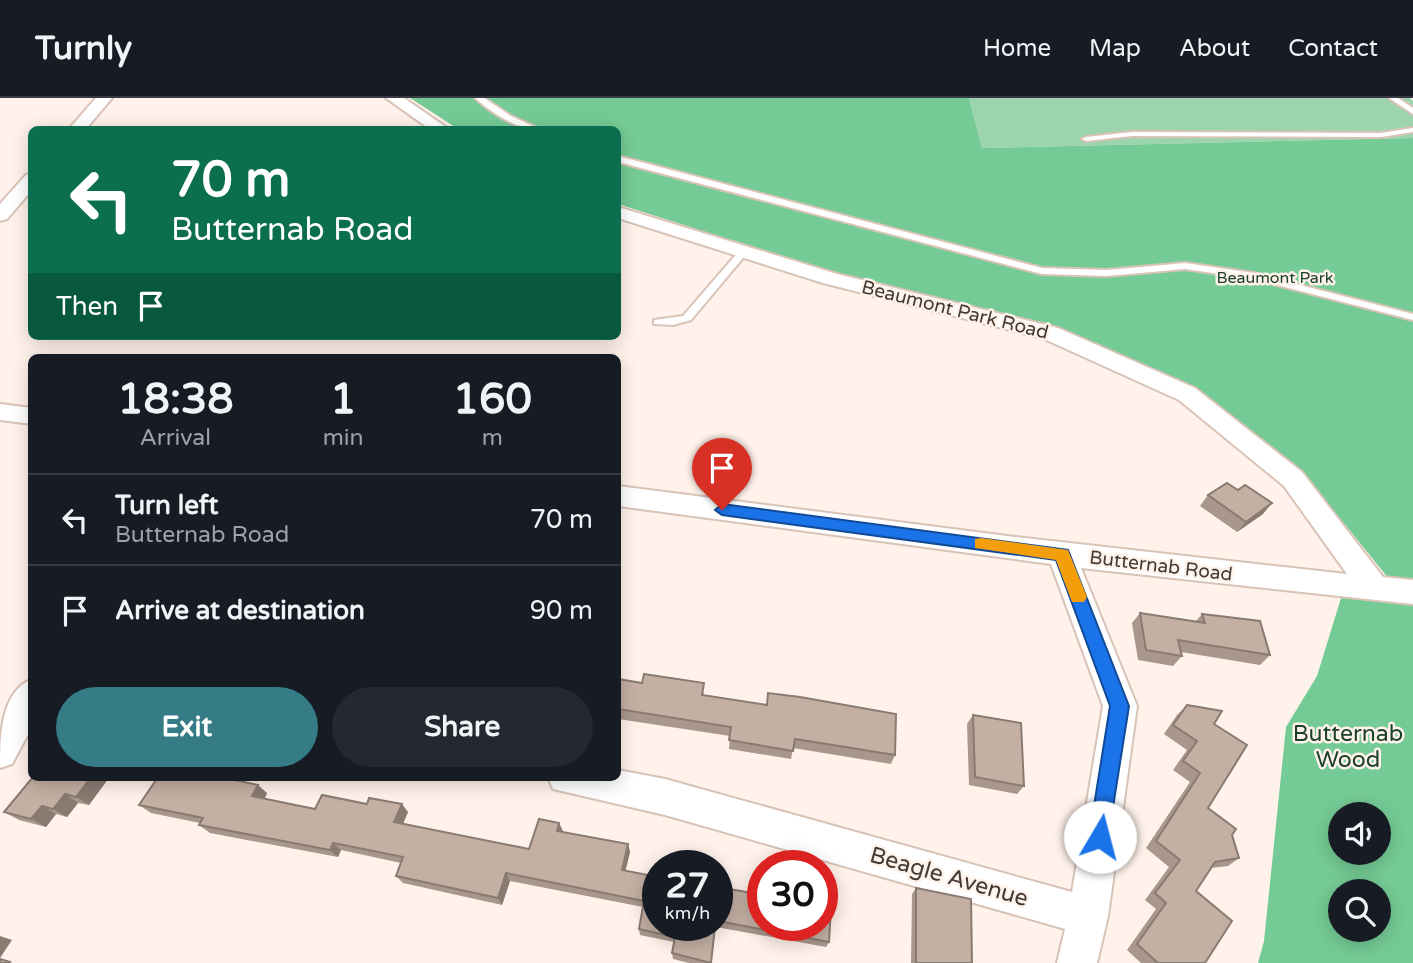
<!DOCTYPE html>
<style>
body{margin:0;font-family:"Varela Round",sans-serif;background:#242831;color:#f1f3f6;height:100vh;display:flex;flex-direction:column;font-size:26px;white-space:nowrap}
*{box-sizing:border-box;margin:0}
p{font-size:23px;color:#9ea1a6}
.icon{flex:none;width:38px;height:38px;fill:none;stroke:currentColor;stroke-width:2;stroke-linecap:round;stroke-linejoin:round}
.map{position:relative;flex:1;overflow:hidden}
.details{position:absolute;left:28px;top:256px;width:593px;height:427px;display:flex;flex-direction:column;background:#171b24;border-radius:10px;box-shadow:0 4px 18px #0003}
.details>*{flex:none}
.top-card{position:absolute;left:28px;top:28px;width:593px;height:214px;border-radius:10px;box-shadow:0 4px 18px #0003;background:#0b6e4f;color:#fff;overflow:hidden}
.fabs{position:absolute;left:1328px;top:704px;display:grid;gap:14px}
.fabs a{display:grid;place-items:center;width:63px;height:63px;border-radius:50%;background:#171b24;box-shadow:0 4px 18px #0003;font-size:35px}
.speed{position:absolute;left:642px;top:752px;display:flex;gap:14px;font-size:35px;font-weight:700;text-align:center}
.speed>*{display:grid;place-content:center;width:91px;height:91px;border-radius:50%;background:#171b24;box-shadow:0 4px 18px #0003;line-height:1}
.speed small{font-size:18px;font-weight:400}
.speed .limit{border:10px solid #d22;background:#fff;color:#111}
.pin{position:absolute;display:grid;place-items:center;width:60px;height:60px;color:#fff;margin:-72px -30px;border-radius:50% 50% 50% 0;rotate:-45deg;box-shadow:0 0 7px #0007}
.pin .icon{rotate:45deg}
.me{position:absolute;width:77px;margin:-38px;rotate:8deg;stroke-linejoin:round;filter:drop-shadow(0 0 5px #0008)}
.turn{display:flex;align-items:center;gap:24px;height:147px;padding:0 28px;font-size:32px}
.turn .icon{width:91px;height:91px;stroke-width:2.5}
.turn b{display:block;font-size:49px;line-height:60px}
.then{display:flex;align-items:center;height:66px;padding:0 28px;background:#0003;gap:14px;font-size:26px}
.eta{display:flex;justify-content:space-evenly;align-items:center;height:119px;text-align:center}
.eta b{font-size:42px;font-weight:800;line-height:49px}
.button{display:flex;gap:14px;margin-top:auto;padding:14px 28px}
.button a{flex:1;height:80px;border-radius:42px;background:#357c86;color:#fff;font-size:28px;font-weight:800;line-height:80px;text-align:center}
.button a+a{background:#242831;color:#f1f3f6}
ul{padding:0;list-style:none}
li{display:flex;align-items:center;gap:21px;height:91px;padding:0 28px;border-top:2px solid #363941}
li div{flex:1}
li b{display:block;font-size:26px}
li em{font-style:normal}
header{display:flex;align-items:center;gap:42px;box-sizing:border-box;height:98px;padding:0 35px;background:#171b24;border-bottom:2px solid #363941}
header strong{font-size:33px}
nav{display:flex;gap:38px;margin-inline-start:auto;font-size:24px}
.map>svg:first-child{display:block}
.green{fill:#9cd4ae}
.forest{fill:#75cb95;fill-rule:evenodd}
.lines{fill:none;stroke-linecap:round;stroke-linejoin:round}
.lane-casing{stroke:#d8c3b6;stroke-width:4}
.street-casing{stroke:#d8c3b6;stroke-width:4}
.lane{fill:#fff;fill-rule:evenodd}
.street{fill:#fff;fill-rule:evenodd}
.wall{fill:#a9978c}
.shaded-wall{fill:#897b72}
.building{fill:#c4b0a3;stroke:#897b72;stroke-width:2}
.route{fill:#1a73e8;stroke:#114b97;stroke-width:2}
.slow{fill:#f59e0b}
.labels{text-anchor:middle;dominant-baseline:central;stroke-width:5;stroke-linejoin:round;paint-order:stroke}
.far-park-label{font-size:16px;fill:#1c412a;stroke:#fff2ea}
.street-label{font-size:19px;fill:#433a35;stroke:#fff2ea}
.near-park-label{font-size:23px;fill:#1c412a;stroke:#fff2ea}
.near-street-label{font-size:23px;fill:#433a35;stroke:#fff2ea}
</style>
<header>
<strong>Turnly</strong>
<nav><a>Home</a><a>Map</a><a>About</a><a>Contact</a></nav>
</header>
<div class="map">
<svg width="1413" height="865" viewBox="0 0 1413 865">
<rect width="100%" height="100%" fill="#fff2ea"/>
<path class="green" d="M969,0H1410L1413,3V40L982,50Z"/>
<g class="forest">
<path d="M410,0H969L982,50L1413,40V487L1393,486L1306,378L1192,288L1049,226L828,173L618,106V32L458,31Z"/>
<path d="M1341,500L1413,505V865H1258L1264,843L1286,629L1317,578ZM1340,716H1379V754H1340ZM1340,793H1379V831H1340Z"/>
</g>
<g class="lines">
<g class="lane-casing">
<g id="lane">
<path d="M475,0H484L511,18L542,32C517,32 493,16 475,0Z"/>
<path d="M1389,0H1398L1413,10V16Z"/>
<path d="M1413,30V34L1381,39L1132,38L1086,43L1082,41L1086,39L1132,34L1381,35Z"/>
<path d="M618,58L1042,170L1107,172L1185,165L1254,175L1413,216V222L1254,181L1185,171L1107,178L1042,176L618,64Z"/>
<path d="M740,152L748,154L691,222L673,227L654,226V222L683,218Z"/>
</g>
</g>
<g class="street-casing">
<g id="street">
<path d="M96,0H112L85,32H68Z"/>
<path d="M386,0H404L450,32H431Z"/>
<path d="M32,76V92L7,121L0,123V106L26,77Z"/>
<path d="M618,109L837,176L1058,230L1195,290L1302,374L1383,479L1413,482V506L1081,470L1137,608L1108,818L1097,865H1057L1065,831L665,717L553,691L548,679H618V672L665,681L1072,794L1103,608L1051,466L618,408V388L1015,439L1347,476L1284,388L1179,302L1042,240L823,185L618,120Z"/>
<path d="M0,306L32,310V326L0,322Z"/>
<path d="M32,581V629L12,666L0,670C0,640 0,594 32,581Z"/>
</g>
</g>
<use href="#lane" class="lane"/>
<use href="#street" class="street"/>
</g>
<g class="wall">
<path d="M1208,397L1263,416L1237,434L1200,408Z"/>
<path d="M1140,515L1196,523L1202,516L1270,557L1260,567L1181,554L1182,558L1173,568L1138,562L1132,525Z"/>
<path d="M618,581L704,595V597L895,657L891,666L793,650L791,661L729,651L730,638L618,621Z"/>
<path d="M1187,607L1214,626L1208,710L1232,737L1239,760L1228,768L1211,770L1196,793L1205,865H1141L1127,852L1156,811L1145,802L1169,769L1146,750L1190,684L1173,672L1187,652L1164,636L1177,617Z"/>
<path d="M973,617L1024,688L1017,696L969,687L967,626Z"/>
<path d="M108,681L89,707L78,705L67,719L56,716L46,729L19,722L4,714Z"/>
<path d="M267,695L265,700L315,711L408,714L403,726L529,751L563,733L562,734L628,746L630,754L625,773L658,828H718V789L829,844L826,849L716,829L711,865H689L673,861L672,855L674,844L640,837L639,831L643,809L510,783L502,807L403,785L396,778L401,765L341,752L338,759L210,735L199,727L200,725L151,715L139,707Z"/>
<path d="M916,790L972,865H911L912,796Z"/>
</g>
<g class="shaded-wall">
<path d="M1272,405L1263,416L1237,434L1246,424Z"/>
<path d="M91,679H105L108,681L89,707L76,699Z"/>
<path d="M258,687L267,695L262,706L252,698Z"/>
<path d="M65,696L78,705L67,719L53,711Z"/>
<path d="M402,706L408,714L400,732L394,724Z"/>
<path d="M42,708L56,716L46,729L31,721Z"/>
<path d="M559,725L563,733L560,741L557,733Z"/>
<path d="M333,745L341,752L338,759L330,752Z"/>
<path d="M628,746L630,754L624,779L622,772Z"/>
<path d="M506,775L510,783L502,807L498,800Z"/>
<path d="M0,838L12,842L0,860Z"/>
</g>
<g class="building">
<path d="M1227,385L1238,392L1245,387L1272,405L1246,424L1208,397Z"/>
<path d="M1140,515L1205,525L1202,516L1260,523L1270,557L1178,542L1182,558L1146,552Z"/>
<path d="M644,576L704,585L702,597L767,607L768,595L800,599L896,616L895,657L795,641L793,653L729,642L731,629L618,611V581L642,585Z"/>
<path d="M1187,607L1222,613L1214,626L1247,647L1208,710L1236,731L1232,737L1239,760L1215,764L1196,793L1232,823L1205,865H1158L1137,846L1166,805L1155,795L1180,762L1156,743L1200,675L1183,663L1197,643L1173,627Z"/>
<path d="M973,617L1021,625L1024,688L975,679Z"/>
<path d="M33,679H91L76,699L65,696L53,711L42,708L31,721L4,714Z"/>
<path d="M158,679H220L258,687L252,698L315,711L322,697L367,706L369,700L402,706L394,724L529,751L539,721L559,725L557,733L628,746L622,772L658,779V828H715L711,865L672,855L675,839L639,831L644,803L506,775L498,800L396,778L403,759L333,745L330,752L199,727L203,720L139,707Z"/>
<path d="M761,776H763V828H822V789L832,791L829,844L718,823V789L758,796Z"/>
<path d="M916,790L971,801L972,865H916Z"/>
<path d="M0,861L10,864L9,865H0Z"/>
</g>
<path class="route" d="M722,406L1068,452L1129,608L1107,747L1100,750L1092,747L1089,739L1110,608L1056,462L722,417L715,412Z"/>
<path class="slow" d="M981,440L1068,452L1087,499L1084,504H1072L1056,462L975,450V441Z"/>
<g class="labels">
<g class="far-park-label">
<text x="1275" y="180">Beaumont Park</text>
</g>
<g class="street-label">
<text transform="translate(955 212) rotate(14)">Beaumont Park Road</text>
<text transform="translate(1161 468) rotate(7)">Butternab Road</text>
</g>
<g class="near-park-label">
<text x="1348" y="636">Butternab<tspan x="1348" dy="26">Wood</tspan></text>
</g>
<g class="near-street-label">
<text transform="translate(949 779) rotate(16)">Beagle Avenue</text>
</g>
</g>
</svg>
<div class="fabs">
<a><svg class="icon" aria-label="sound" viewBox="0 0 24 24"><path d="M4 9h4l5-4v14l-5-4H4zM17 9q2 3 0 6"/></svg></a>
<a><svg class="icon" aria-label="search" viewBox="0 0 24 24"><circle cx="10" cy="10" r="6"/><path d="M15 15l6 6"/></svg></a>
</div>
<div class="speed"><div>27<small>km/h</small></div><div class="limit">30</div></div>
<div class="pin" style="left:722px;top:412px;background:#d93025"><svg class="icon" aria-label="arrive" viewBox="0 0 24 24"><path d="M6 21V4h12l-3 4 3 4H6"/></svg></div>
<svg class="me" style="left:1100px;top:739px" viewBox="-20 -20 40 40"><circle r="19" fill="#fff"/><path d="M0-13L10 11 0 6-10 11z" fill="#1a73e8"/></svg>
<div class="top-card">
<div class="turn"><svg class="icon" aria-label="left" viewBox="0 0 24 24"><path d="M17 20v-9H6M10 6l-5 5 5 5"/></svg><div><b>70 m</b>Butternab Road</div></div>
<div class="then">Then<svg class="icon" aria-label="arrive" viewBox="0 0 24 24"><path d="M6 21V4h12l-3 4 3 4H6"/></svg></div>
</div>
<section class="details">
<div class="eta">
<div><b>18:38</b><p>Arrival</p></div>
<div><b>1</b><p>min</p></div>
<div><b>160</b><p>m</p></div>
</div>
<ul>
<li><svg class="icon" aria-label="left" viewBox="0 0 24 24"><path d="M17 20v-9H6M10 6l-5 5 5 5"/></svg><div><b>Turn left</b><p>Butternab Road</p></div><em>70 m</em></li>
<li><svg class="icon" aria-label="arrive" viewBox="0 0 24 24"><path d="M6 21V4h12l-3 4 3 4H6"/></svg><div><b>Arrive at destination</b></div><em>90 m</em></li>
</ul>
<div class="button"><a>Exit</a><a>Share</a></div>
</section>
</div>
